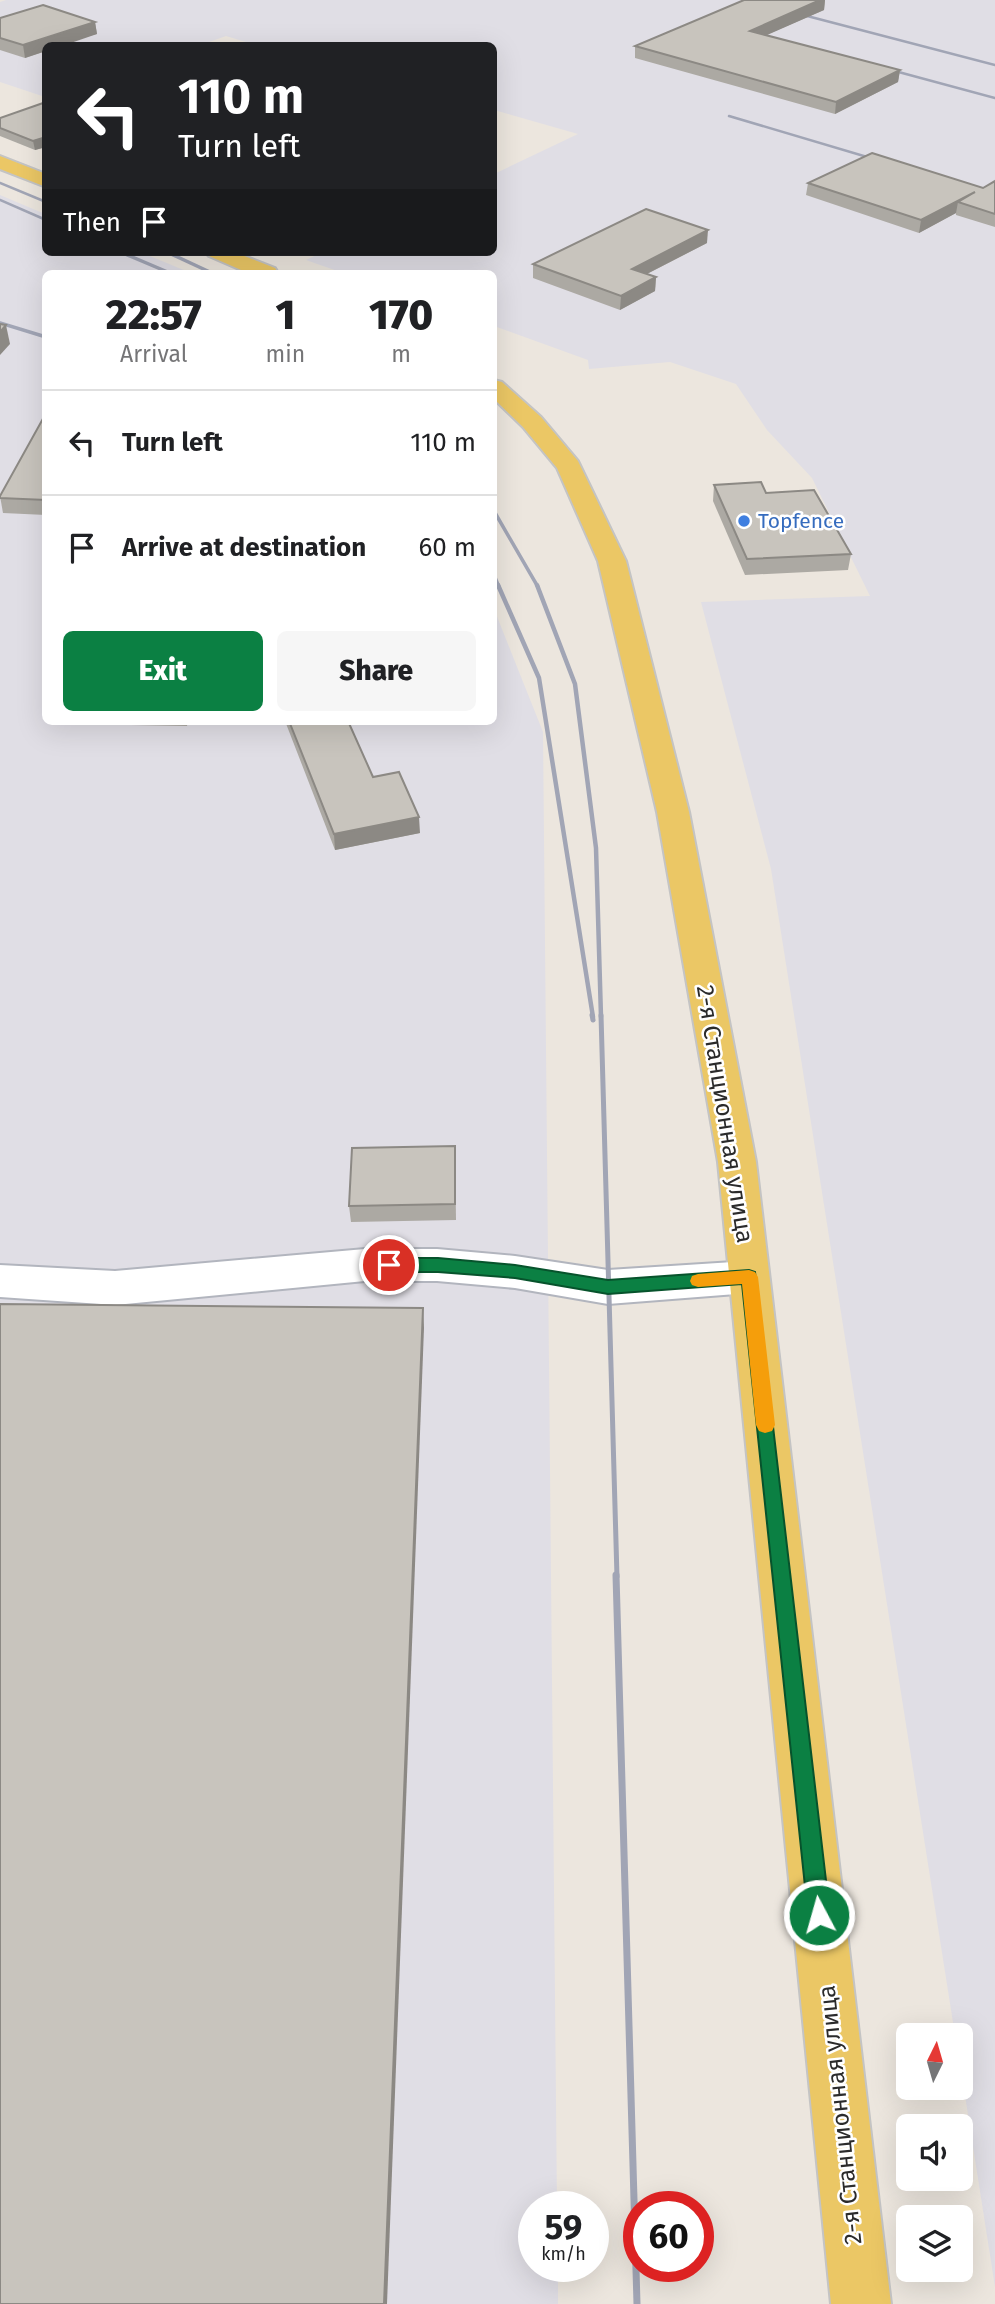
<!DOCTYPE html>
<meta charset="utf-8">
<style>
body{margin:0;font-family:"Fira Sans",sans-serif;background:#f6f6f6;color:#202124;height:100vh;display:flex;flex-direction:column;font-size:26px;white-space:nowrap}
*{box-sizing:border-box;margin:0}
p{font-size:23px;color:#757577}
.icon{flex:none;width:38px;height:38px;fill:none;stroke:currentColor;stroke-width:2;stroke-linecap:round;stroke-linejoin:round}
.map{position:relative;flex:1;overflow:hidden}
.panel{position:absolute;left:42px;top:270px;width:455px;height:455px;display:flex;flex-direction:column;background:#fff;border-radius:10px;box-shadow:0 7px 28px #0002}
.panel>*{flex:none}
.banner{position:absolute;left:42px;top:42px;width:455px;height:214px;border-radius:10px;box-shadow:0 7px 28px #0002;background:#202124;color:#fff;overflow:hidden}
.needle{width:46px;rotate:5deg}
.controls{position:absolute;left:896px;top:2023px;display:grid;gap:14px}
.controls a{display:grid;place-items:center;width:77px;height:77px;border-radius:10px;background:#fff;box-shadow:0 7px 28px #0002;font-size:35px}
.speed{position:absolute;left:518px;top:2191px;display:flex;gap:14px;font-size:35px;font-weight:700;text-align:center}
.speed>*{display:grid;place-content:center;width:91px;height:91px;border-radius:50%;background:#fff;box-shadow:0 7px 28px #0002;line-height:1}
.speed small{font-size:18px;font-weight:400}
.speed .limit{border:10px solid #d22;background:#fff;color:#111}
.pin{position:absolute;display:grid;place-items:center;width:60px;height:60px;color:#fff;margin:-30px;border:4px solid #fff;border-radius:50%;box-shadow:0 2px 7px #0007}
.me{position:absolute;width:77px;margin:-38px;rotate:354deg;stroke-linejoin:round;filter:drop-shadow(0 0 5px #0008)}
.turn{display:flex;align-items:center;gap:24px;height:147px;padding:0 21px;font-size:32px}
.turn .icon{width:91px;height:91px;stroke-width:2.5}
.turn b{display:block;font-size:49px;line-height:60px}
.then{display:flex;align-items:center;height:66px;padding:0 21px;background:#0003;gap:14px;font-size:26px}
.eta{display:flex;justify-content:space-evenly;align-items:center;height:119px;text-align:center}
.eta b{font-size:42px;font-weight:800;line-height:49px}
.action{display:flex;gap:14px;margin-top:auto;padding:14px 21px}
.action a{flex:1;height:80px;border-radius:10px;background:#0b8043;color:#fff;font-size:28px;font-weight:800;line-height:80px;text-align:center}
.action a+a{background:#f6f6f6;color:#202124}
ul{padding:0;list-style:none}
li{display:flex;align-items:center;gap:21px;height:105px;padding:0 21px;border-top:2px solid #e0e0e0}
li div{flex:1}
li b{display:block;font-size:26px}
li em{font-style:normal}
.map>svg:first-child{display:block}
.industrial{fill:#e0dee5}
.lines{fill:none;stroke-linecap:round;stroke-linejoin:round}
.minor-casing{stroke:#b2b5be;stroke-width:4}
.major-casing{stroke:#c4c4c4;stroke-width:4}
.minor{fill:#fff;fill-rule:evenodd}
.major{fill:#ebc765;fill-rule:evenodd}
.rail-far4{stroke:#a1a5b5;stroke-width:2.5}
.rail-far3{stroke:#a1a5b5;stroke-width:3.5}
.rail-far2{stroke:#a1a5b5;stroke-width:4.5}
.rail-far1{stroke:#a1a5b5;stroke-width:5}
.rail{stroke:#a1a5b5;stroke-width:7}
.wall{fill:#aca9a3}
.shaded-wall{fill:#8c8984}
.building{fill:#c8c4bd;stroke:#8c8984;stroke-width:2}
.route{fill:#0b8043;stroke:#07532c;stroke-width:2}
.slow{fill:#f59e0b}
.shop-dot{fill:#3f7fe0;stroke:#fff;stroke-width:2.5}
.labels{text-anchor:middle;dominant-baseline:central;stroke-width:5;stroke-linejoin:round;paint-order:stroke}
.far-shop-label{font-size:21px;fill:#366cbe;stroke:#fff;text-anchor:start}
.street-label{font-size:24px;fill:#2b2b2b;stroke:#fff}
</style>
<div class="map">
<svg width="995" height="2304" viewBox="0 0 995 2304">
<rect width="100%" height="100%" fill="#ece6de"/>
<g class="industrial">
<path d="M6,0H995V2287L961,2070V2035H955L771,869L701,602L870,596L812,478L767,430L736,384L670,362L589,369L588,360L494,326V273H343L306,260L323,252H494V174L578,134L494,110V46H259L226,36L209,42L220,45L46,46L45,97L0,82V2Z"/>
<path d="M0,195L45,214L46,252H140L191,273H46V721H494V609L543,732L557,2207H534V2266H558V2304H0Z"/>
</g>
<g class="lines">
<g class="minor-casing">
<path id="minor" d="M365,1249H437L515,1256L608,1270L749,1261L763,1265L769,1277L763,1289L749,1293L608,1304L515,1288L437,1281H365L115,1305L0,1297V1265L115,1271Z"/>
</g>
<g class="major-casing">
<g id="major">
<path d="M0,156L46,174V187L0,169Z"/>
<path d="M205,252H234L275,268L278,273H248L209,256Z"/>
<path d="M494,380L502,382L541,417L578,461L626,561L689,812L756,1162L891,2304H831L718,1162L657,812L598,561L557,468L523,427L494,399Z"/>
</g>
</g>
<use href="#minor" class="minor"/>
<use href="#major" class="major"/>
<g class="rail-far4">
<path d="M788,11L995,65"/>
<path d="M880,67L995,98"/>
<path d="M729,116L884,162"/>
<path d="M0,183L46,202"/>
<path d="M0,200L46,220"/>
<path d="M121,252L129,256"/>
<path d="M167,252L175,256"/>
</g>
<g class="rail-far3">
<path d="M125,254L170,273"/>
<path d="M171,254L212,273"/>
<path d="M0,323L46,337"/>
<path d="M494,511L538,587"/>
<path d="M494,575L499,587"/>
</g>
<g class="rail-far2">
<path d="M498,585L539,678L593,1017"/>
<path d="M537,585L575,684L596,848L601,1017"/>
</g>
<g class="rail-far1">
<path d="M592,1015L593,1020"/>
<path d="M601,1015L617,1577"/>
</g>
<path class="rail" d="M616,1575L637,2304"/>
</g>
<g class="wall">
<path d="M744,0H825L824,10L766,35L900,70L898,82L835,114L635,58V46Z"/>
<path d="M0,18L95,22L97,34L46,46V51L25,58L0,50Z"/>
<path d="M46,102V147L35,150L0,136V118Z"/>
<path d="M995,181V227L956,215V213L919,233L806,195L808,183L983,188Z"/>
<path d="M707,243L647,274L656,277L655,291L620,310L533,278V264Z"/>
<path d="M46,415V515L3,513L0,496Z"/>
<path d="M714,485L766,493L851,554L848,570L745,575L713,501Z"/>
<path d="M75,721H188L187,726L75,724Z"/>
<path d="M285,721H348L373,777L420,833L335,850Z"/>
<path d="M455,1146L456,1220L351,1222L349,1206Z"/>
</g>
<g class="shaded-wall">
<path d="M820,0H825L824,10L749,43L750,31Z"/>
<path d="M95,22L97,34L62,46H46V51L25,58L23,45Z"/>
<path d="M900,70L898,82L835,114L836,102Z"/>
<path d="M46,137V147L35,150L33,141Z"/>
<path d="M975,192L958,202L956,213L919,233L921,220Z"/>
<path d="M708,230L707,243L631,282L632,269Z"/>
<path d="M656,277L655,291L620,310L621,296Z"/>
<path d="M6,325L10,344L0,355V332Z"/>
<path d="M419,817L420,833L335,850L334,834Z"/>
<path d="M423,1308L424,1328L387,2304H384Z"/>
</g>
<g class="building">
<path d="M744,0H820L750,31L900,70L836,102L635,46Z"/>
<path d="M43,5L95,22L23,45L0,38V18Z"/>
<path d="M46,102V137L33,141L0,128V118Z"/>
<path d="M872,153L983,188L995,181V214L958,202L975,192L921,220L808,183Z"/>
<path d="M646,209L708,230L632,269L656,277L621,296L533,264Z"/>
<path d="M0,324L6,325L0,332Z"/>
<path d="M45,415L46,500L0,498V496Z"/>
<path d="M761,482L766,493L814,490L851,554L747,559L714,485Z"/>
<path d="M289,721H348L373,777L399,772L419,817L334,834Z"/>
<path d="M455,1146V1204L349,1206L352,1148Z"/>
<path d="M0,1304L423,1308L384,2304H0Z"/>
</g>
<path class="route" d="M389,1258H438L515,1265L608,1280L749,1270L755,1272L830,1915L827,1923L819,1926L811,1923L808,1915L742,1284L608,1294L515,1278L438,1272H389L383,1270L381,1265L383,1260Z"/>
<path class="slow" d="M749,1270L755,1272L758,1277L775,1425L772,1431L765,1433L759,1431L756,1425L742,1284L698,1287L692,1285L690,1281L692,1276L698,1274Z"/>
<circle class="shop-dot" cx="744" cy="521" r="7"/>
<g class="labels">
<g class="far-shop-label">
<text x="758" y="521">Topfence</text>
</g>
<g class="street-label">
<text transform="translate(725 1114) rotate(81)">2-я Станционная улица</text>
<text transform="translate(840 2115) rotate(-96)">2-я Станционная улица</text>
</g>
</g>
</svg>
<div class="controls">
<a><svg class="needle" viewBox="-14 -14 28 28"><path d="M0-13l5 13h-10z" fill="#e53935"/><path d="M0 13l5-13h-10z" fill="#757577"/></svg></a>
<a><svg class="icon" aria-label="sound" viewBox="0 0 24 24"><path d="M4 9h4l5-4v14l-5-4H4zM17 9q2 3 0 6"/></svg></a>
<a><svg class="icon" aria-label="layers" viewBox="0 0 24 24"><path d="M12 4l9 5-9 5-9-5zM3 14l9 5 9-5"/></svg></a>
</div>
<div class="speed"><div>59<small>km/h</small></div><div class="limit">60</div></div>
<div class="pin" style="left:389px;top:1265px;background:#d93025"><svg class="icon" aria-label="arrive" viewBox="0 0 24 24"><path d="M6 21V4h12l-3 4 3 4H6"/></svg></div>
<svg class="me" style="left:819px;top:1915px" viewBox="-20 -20 40 40"><circle r="17" fill="#0b8043" stroke="#fff" stroke-width="3"/><path d="M0-11L8 9 0 5-8 9z" fill="#fff"/></svg>
<div class="banner">
<div class="turn"><svg class="icon" aria-label="left" viewBox="0 0 24 24"><path d="M17 20v-9H6M10 6l-5 5 5 5"/></svg><div><b>110 m</b>Turn left</div></div>
<div class="then">Then<svg class="icon" aria-label="arrive" viewBox="0 0 24 24"><path d="M6 21V4h12l-3 4 3 4H6"/></svg></div>
</div>
<section class="panel">
<div class="eta">
<div><b>22:57</b><p>Arrival</p></div>
<div><b>1</b><p>min</p></div>
<div><b>170</b><p>m</p></div>
</div>
<ul>
<li><svg class="icon" aria-label="left" viewBox="0 0 24 24"><path d="M17 20v-9H6M10 6l-5 5 5 5"/></svg><div><b>Turn left</b></div><em>110 m</em></li>
<li><svg class="icon" aria-label="arrive" viewBox="0 0 24 24"><path d="M6 21V4h12l-3 4 3 4H6"/></svg><div><b>Arrive at destination</b></div><em>60 m</em></li>
</ul>
<div class="action"><a>Exit</a><a>Share</a></div>
</section>
</div>
